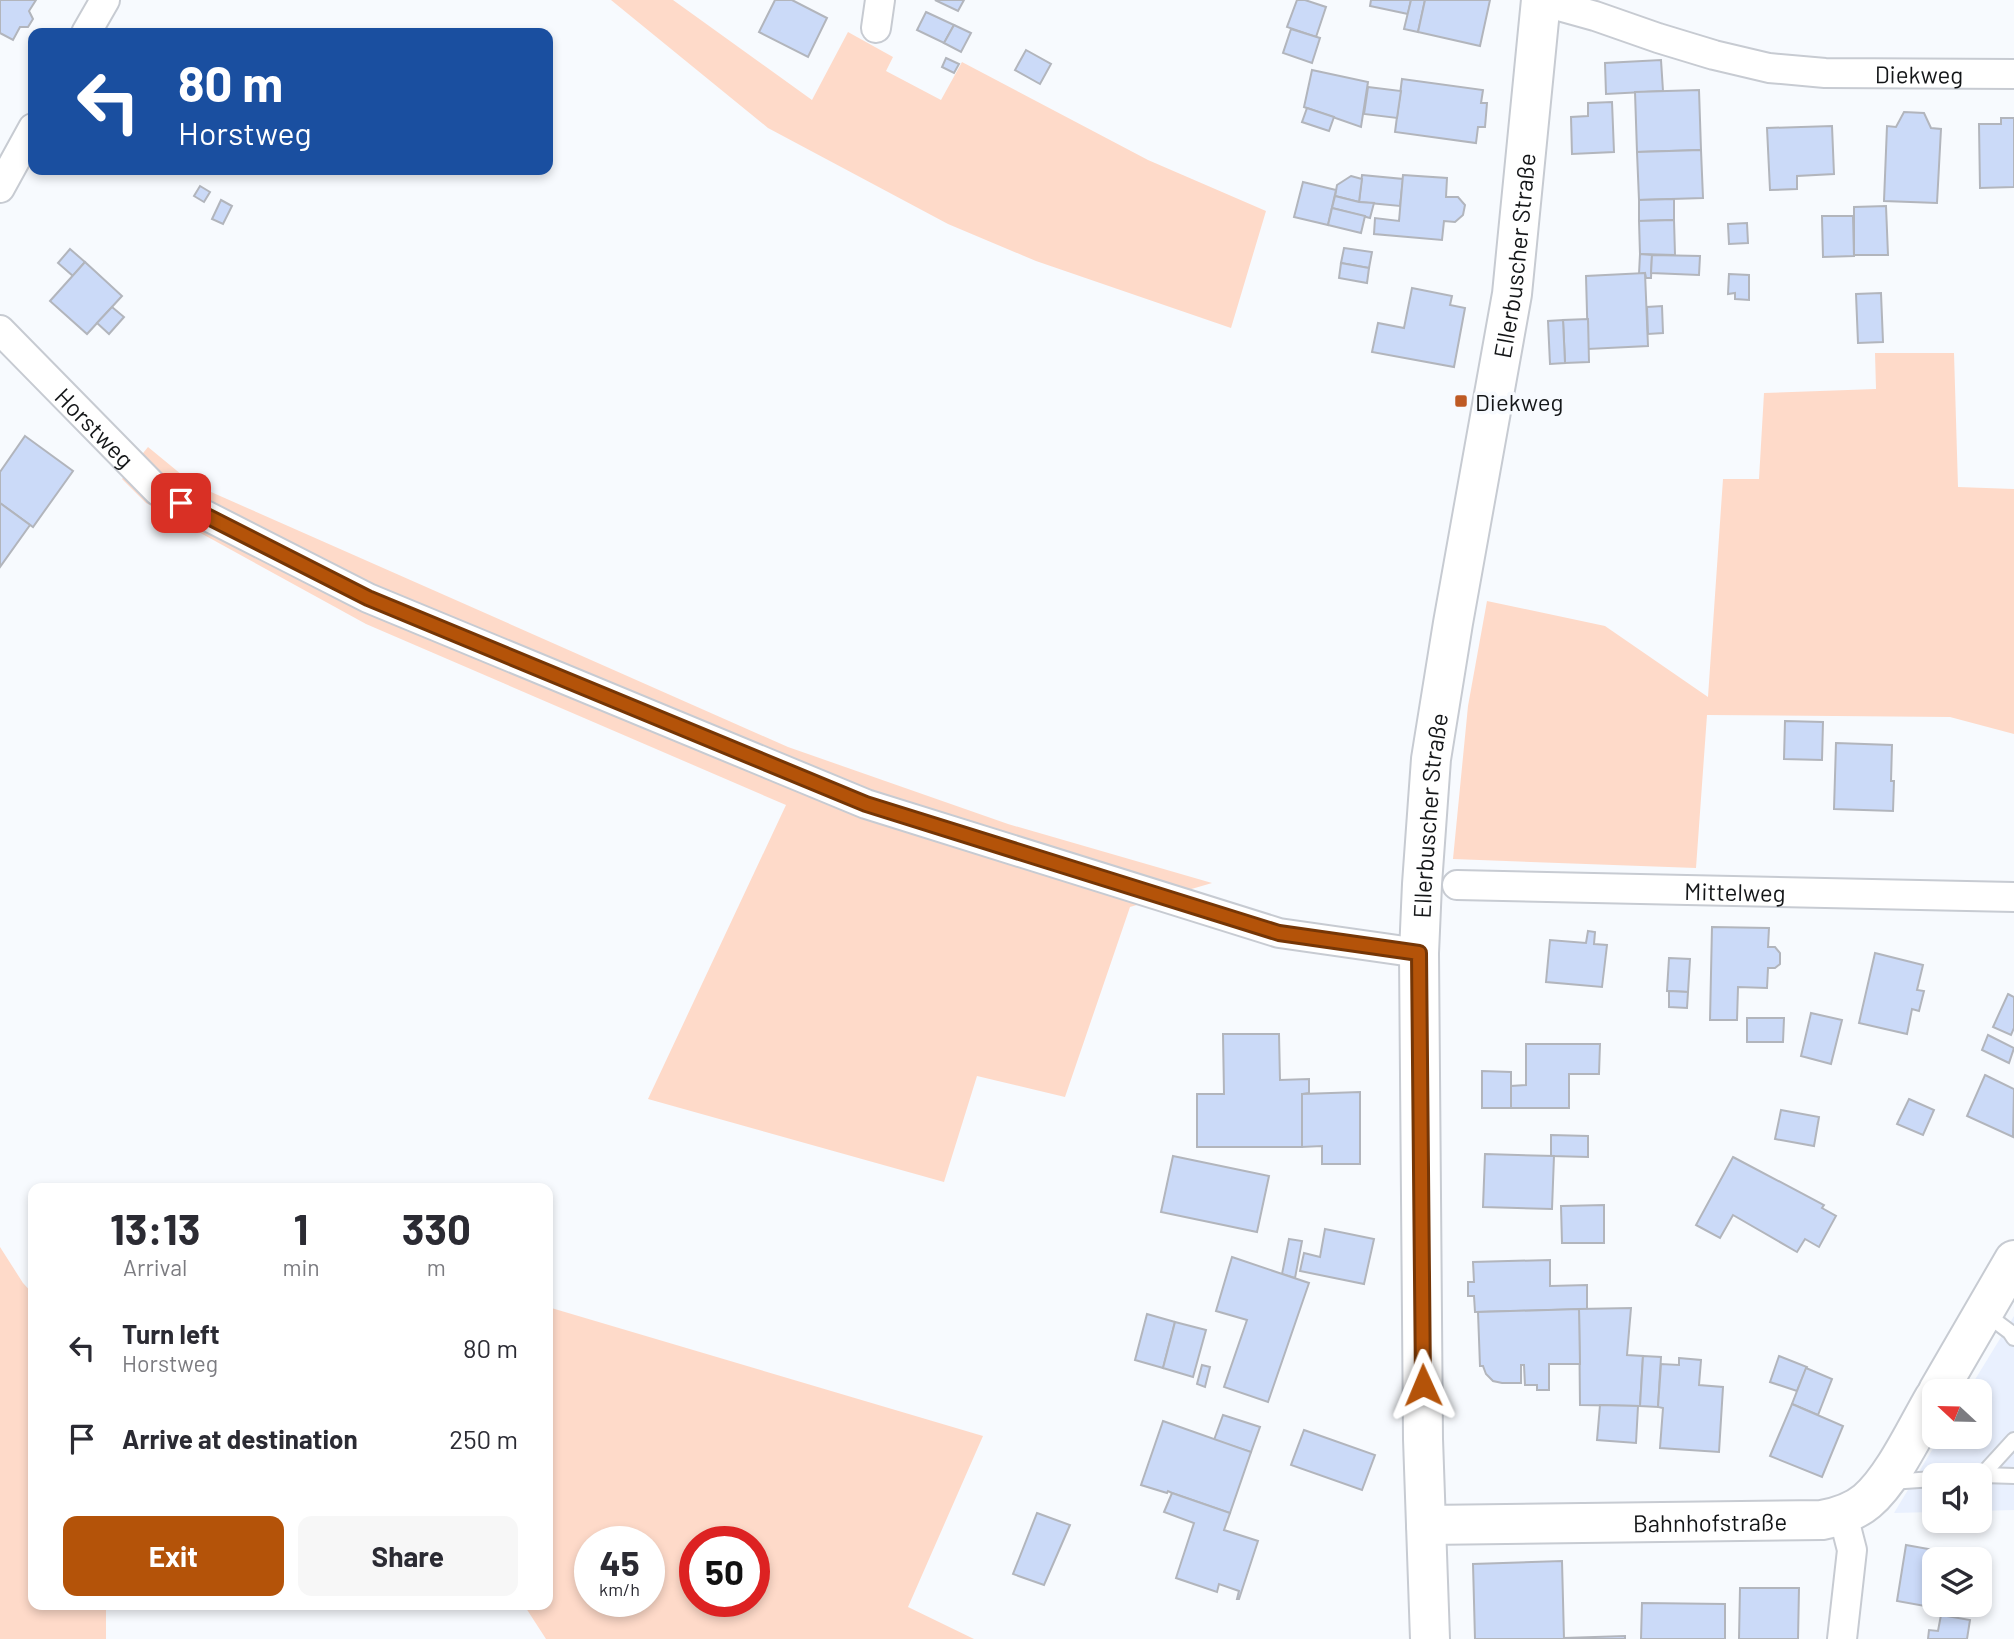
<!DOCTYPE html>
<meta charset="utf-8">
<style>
body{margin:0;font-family:Barlow,sans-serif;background:#f7f7f7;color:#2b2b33;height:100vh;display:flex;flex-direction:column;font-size:26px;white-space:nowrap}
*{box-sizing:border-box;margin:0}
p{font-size:23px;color:#7c7c81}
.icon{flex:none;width:38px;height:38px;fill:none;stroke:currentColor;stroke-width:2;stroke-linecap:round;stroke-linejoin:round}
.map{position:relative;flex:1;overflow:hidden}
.drawer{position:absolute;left:28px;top:1183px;width:525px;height:427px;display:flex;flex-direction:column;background:#fff;border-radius:14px;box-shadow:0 4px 10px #0003}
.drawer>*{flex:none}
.guide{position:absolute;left:28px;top:28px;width:525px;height:147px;border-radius:14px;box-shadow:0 4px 10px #0003;background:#1a4fa0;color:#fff;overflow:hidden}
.needle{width:46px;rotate:292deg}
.tools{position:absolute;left:1922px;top:1379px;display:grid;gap:14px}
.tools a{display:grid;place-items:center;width:70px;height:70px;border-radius:14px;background:#fff;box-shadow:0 4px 10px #0003;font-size:35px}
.speed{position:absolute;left:574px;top:1526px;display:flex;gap:14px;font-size:35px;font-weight:700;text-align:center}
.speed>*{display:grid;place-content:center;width:91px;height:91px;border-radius:50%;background:#fff;box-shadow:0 4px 10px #0003;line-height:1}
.speed small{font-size:18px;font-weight:400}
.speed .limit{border:10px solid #d22;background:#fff;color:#111}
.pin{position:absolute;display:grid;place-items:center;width:60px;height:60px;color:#fff;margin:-30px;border-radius:14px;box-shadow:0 4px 10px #0006}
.me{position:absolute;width:77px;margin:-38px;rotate:359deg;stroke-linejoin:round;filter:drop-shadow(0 0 5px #0008)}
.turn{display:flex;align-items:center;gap:24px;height:147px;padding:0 35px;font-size:32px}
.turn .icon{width:91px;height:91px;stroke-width:2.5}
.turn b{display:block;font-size:49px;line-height:60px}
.eta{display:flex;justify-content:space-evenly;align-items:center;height:119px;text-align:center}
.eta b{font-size:42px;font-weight:700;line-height:49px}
.button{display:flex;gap:14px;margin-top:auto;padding:14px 35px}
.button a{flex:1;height:80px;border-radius:14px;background:#b45309;color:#fff;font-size:28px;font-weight:700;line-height:80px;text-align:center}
.button a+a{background:#f7f7f7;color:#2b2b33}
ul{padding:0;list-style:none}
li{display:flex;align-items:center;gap:21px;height:91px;padding:0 35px}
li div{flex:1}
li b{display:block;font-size:26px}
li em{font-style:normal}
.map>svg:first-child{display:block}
.built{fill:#e9f0fe}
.green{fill:#fedac9;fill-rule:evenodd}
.building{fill:#cbdaf8;stroke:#b2b5bc;stroke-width:2}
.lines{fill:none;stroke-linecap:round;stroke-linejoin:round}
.lane-casing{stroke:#c7cbd2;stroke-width:18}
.street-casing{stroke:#c7cbd2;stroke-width:32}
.secondary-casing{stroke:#c7cbd2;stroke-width:42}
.lane{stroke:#fff;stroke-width:14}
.street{stroke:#fff;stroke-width:28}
.secondary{stroke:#fff;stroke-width:38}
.route-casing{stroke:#753606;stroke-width:18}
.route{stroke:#b45309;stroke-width:12}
.poi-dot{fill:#be5a24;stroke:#f7fafe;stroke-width:2.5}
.labels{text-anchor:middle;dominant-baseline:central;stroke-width:7;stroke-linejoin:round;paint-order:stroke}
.street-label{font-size:24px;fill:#141618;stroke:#f7fafe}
.poi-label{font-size:24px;fill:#141618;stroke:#f7fafe;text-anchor:start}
</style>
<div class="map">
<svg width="2014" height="1639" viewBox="0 0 2014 1639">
<rect width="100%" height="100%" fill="#f7fafe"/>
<path class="built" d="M2014,1316V1510L1979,1511V1475H1934V1512L1894,1513L1940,1437H1979V1391H1968Z"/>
<g class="green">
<path d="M611,0H673L812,100L848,32L893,57L886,71L941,100L962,62L1148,160L1266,211L1231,328L1036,261L948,224L768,128Z"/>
<path d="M1875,353H1954L1958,487L2014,489V734L1950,717L1707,715L1696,868L1453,859L1468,706L1487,601L1605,626L1708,697L1723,479H1759L1764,393L1876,389Z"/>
<path d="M148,447L193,484L788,747L1008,824L1212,883L1130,907L1065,1097L977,1076L944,1182L648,1099L786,805L366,624L146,503L122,479Z"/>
<path d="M0,1247L23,1283L33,1294V1605H106V1639H0Z"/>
<path d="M548,1307L983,1436L908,1607L974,1639H546L524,1605H548ZM590,1542H649V1601H590ZM695,1542H754V1601H695Z"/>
</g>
<g class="building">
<path d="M0,0H36L29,11L33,19L28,27H20L13,40L0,33Z"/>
<path d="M775,0H792L827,18L808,57L759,32Z"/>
<path d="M935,0H964L958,11Z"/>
<path d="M1297,0H1305L1326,7L1316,37L1287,27Z"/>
<path d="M1371,0H1411L1408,14L1370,6Z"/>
<path d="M1411,0H1425L1418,32L1404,29Z"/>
<path d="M1425,0H1490L1480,46L1418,32Z"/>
<path d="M926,12L954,25L944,43L917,30Z"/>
<path d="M954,25L971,33L961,52L944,43Z"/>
<path d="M1291,29L1320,38L1312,63L1283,53Z"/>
<path d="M1026,50L1051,64L1040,84L1015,70Z"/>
<path d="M946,58L959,64L954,73L942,67Z"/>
<path d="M1661,60L1663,91L1606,94L1605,63Z"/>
<path d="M1312,70L1368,82L1361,127L1304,107Z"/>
<path d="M1402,79L1483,90L1481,103H1487L1485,127H1478L1476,143L1395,132Z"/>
<path d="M1368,87L1401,91L1397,118L1364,114Z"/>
<path d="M1699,90L1701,150L1637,152L1635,92Z"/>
<path d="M1612,102L1614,152L1572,154L1571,117L1588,116V103Z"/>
<path d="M1307,108L1334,117L1329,131L1302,122Z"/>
<path d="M1904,112L1924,113L1931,128L1941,129L1937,203L1884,201L1887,126L1896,127Z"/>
<path d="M2001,118H2014V187L1980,188L1979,124H2001Z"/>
<path d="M1832,126L1834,174L1797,176V189L1770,190L1767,128Z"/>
<path d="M1701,150L1703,198L1639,200L1637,152Z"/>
<path d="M1362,175L1403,179L1400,206L1359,202Z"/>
<path d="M1403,175L1447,178L1446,197H1458L1465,205L1463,215L1455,222L1444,221L1442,240L1374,234L1375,218L1399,221Z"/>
<path d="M1351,176L1362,179L1359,202L1335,196L1337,185Z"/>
<path d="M1303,182L1336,190L1328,225L1294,217Z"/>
<path d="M200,186L210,192L204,202L194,196Z"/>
<path d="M1335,196L1359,202L1374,203L1370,218L1332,208Z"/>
<path d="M1674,199V220L1639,221V200Z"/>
<path d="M221,200L232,206L223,224L212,219Z"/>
<path d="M1886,206L1888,255H1854V207Z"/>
<path d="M1332,208L1365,216L1361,233L1328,225Z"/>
<path d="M1822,216H1853L1854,256L1823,257Z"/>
<path d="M1674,220L1675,255L1640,254L1639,221Z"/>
<path d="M1747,223L1748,243L1729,244L1728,224Z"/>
<path d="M1344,248L1372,252L1369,268L1341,263Z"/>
<path d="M70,249L85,262L73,276L58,263Z"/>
<path d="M1640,254L1652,255L1651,278H1646L1645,273L1639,274Z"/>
<path d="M1652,255L1700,256L1699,275L1651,273Z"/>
<path d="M85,262L122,296L87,334L50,301Z"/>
<path d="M1341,263L1369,268L1367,283L1339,278Z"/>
<path d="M1645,273L1648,346L1588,349L1586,276Z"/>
<path d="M1729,274L1749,275V300L1735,299V293L1728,294Z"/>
<path d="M1412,288L1452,296L1450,305L1465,308L1454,367L1372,352L1378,323L1404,328Z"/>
<path d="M1881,293L1883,342L1858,343L1856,294Z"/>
<path d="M1662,306L1663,333L1648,334L1647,307Z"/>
<path d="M112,307L124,317L109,334L97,323Z"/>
<path d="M1588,319L1589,362L1565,363L1563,320Z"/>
<path d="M1563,320L1565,363L1550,364L1548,321Z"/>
<path d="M25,436L73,471L33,527L0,503V472Z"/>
<path d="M0,503L30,525L0,567Z"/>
<path d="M1785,721L1823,722L1822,760L1784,759Z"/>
<path d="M1836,743L1892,745L1891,781H1894L1893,811L1834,809Z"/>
<path d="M1712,927L1769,928L1768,947H1775L1780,953V964L1775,968H1768L1767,988L1738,987L1737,1020H1710Z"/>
<path d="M1588,931L1595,932L1594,944L1607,945L1602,987L1546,982L1550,940L1586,943Z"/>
<path d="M1875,953L1923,965L1917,990L1924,991L1919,1011L1912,1009L1907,1034L1859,1023Z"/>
<path d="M1669,958L1690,959L1688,992L1667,991Z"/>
<path d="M1669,991L1688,992L1687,1008L1669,1007Z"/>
<path d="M2008,994L2014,997V1028L2011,1035L1993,1027Z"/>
<path d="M1811,1013L1842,1020L1831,1064L1801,1056Z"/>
<path d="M1747,1018H1784L1783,1042H1747Z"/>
<path d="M1223,1034H1279L1280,1080L1309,1079V1093L1302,1094V1147H1197V1094H1224Z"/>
<path d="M1988,1035L2014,1048L2009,1063L1982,1050Z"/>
<path d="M1526,1044H1600L1599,1074H1569V1108H1511V1086L1526,1085Z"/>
<path d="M1482,1071L1511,1072V1108H1482Z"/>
<path d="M1985,1075L2014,1089L2013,1137L1967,1116Z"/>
<path d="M1360,1092V1164H1322V1146L1302,1147V1094Z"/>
<path d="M1909,1099L1934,1110L1923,1135L1897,1124Z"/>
<path d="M1781,1110L1819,1117L1814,1146L1775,1139Z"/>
<path d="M1551,1135L1588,1136V1157L1551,1156Z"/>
<path d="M1485,1154L1554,1156L1552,1209L1483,1207Z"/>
<path d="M1173,1156L1269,1176L1257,1232L1161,1212Z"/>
<path d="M1733,1157L1824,1205L1822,1208L1836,1216L1819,1247L1805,1239L1797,1252L1733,1215L1720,1238L1696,1225Z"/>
<path d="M1604,1205V1243H1562L1561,1206Z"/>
<path d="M1325,1229L1374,1239L1364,1284L1300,1271L1304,1253L1320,1257Z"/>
<path d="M1289,1239L1302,1241L1295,1278L1282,1274Z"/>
<path d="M1232,1257L1309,1283L1268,1402L1224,1387L1247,1320L1216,1311Z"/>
<path d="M1550,1260V1286L1587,1285V1309L1475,1312L1474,1296H1468V1282H1474L1473,1262Z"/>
<path d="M1631,1308L1627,1355L1643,1356L1640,1406L1580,1405L1579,1309Z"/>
<path d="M1579,1309L1580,1364H1549V1390H1537V1385H1525L1524,1365H1521V1383H1502L1493,1381L1486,1374L1483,1366H1480L1478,1312Z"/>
<path d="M1147,1314L1175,1322L1163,1368L1135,1360Z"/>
<path d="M1175,1322L1206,1330L1193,1377L1163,1368Z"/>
<path d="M1643,1356L1661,1357L1658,1407L1640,1406Z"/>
<path d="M1779,1356L1807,1367L1797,1391L1770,1382Z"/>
<path d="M1679,1358L1701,1360L1699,1385L1723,1387L1719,1452L1660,1448L1663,1408L1658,1407L1661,1364L1679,1365Z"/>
<path d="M1202,1365L1210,1367L1205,1387L1197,1384Z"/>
<path d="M1806,1368L1832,1379L1818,1415L1792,1404Z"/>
<path d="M1792,1404L1843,1426L1822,1477L1770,1456Z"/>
<path d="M1600,1405L1638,1406L1636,1443L1597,1440Z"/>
<path d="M1223,1415L1260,1427L1251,1452L1214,1440Z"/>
<path d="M1163,1421L1251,1452L1230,1513L1172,1493L1168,1491L1167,1493L1141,1485Z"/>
<path d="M1304,1430L1375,1455L1362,1490L1291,1465Z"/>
<path d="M1172,1493L1230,1513L1224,1530L1258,1541L1239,1599H1237L1239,1591L1219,1584L1217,1592L1176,1578L1194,1523L1164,1512Z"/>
<path d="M1037,1513L1070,1525L1044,1585L1013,1574Z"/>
<path d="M1906,1545L1962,1555V1559H1934V1605H1954L1953,1611L1897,1601Z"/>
<path d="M1562,1561L1564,1639H1475L1473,1564Z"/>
<path d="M1740,1588H1799L1798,1639H1739Z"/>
<path d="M1642,1603L1725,1604V1639H1641Z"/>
<path d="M1941,1615L1970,1620L1967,1639H1928L1929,1630L1938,1631Z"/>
<path d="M1625,1636V1639H1564V1638Z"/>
</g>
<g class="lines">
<g class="lane-casing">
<g id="lane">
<path d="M1986,1314L2010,1332L2014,1338"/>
<path d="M1979,1475H1982L2014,1440"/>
<path d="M1982,1475L2014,1476"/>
<path d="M1890,1482L1934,1479"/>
</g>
</g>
<g class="street-casing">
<g id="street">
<path id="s1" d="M1541,1L1595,16L1658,38L1714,55L1769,68L1825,73L2014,74"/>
<path d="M876,28L880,0"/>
<path d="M86,33L105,0"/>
<path d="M0,188L33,128"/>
<path id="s2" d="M0,330L158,491L368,598L866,804L1279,933L1419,953"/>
<path id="s3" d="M1457,885L2014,897"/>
<path d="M1842,1639L1852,1550L1843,1515"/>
</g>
</g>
<g class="secondary-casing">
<g id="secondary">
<path d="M1938,1391L2014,1260"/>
<path id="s4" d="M1426,1525L1822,1520C1838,1517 1854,1512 1867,1501C1893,1479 1916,1429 1934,1398"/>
<path id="s5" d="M1430,1639L1423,1439L1419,953L1422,884L1431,759L1453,623L1512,294L1541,0"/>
</g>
</g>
<use href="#lane" class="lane"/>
<use href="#street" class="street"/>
<use href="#secondary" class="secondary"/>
</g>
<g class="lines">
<g class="route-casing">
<path id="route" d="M181,503L368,598L866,804L1279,933L1419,953L1423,1385"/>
</g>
<use href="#route" class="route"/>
</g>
<rect class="poi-dot" x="1454" y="394" width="14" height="14" rx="3.5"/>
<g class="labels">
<g class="street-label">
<text stroke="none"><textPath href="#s1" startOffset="388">Diekweg</textPath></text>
<text stroke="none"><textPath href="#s5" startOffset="1391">Ellerbuscher Straße</textPath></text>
<text stroke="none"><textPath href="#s2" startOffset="136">Horstweg</textPath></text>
<text stroke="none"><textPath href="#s5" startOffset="824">Ellerbuscher Straße</textPath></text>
<text stroke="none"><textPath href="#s3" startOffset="278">Mittelweg</textPath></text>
<text stroke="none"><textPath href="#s4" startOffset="284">Bahnhofstraße</textPath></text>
</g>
<g class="poi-label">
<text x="1475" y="401">Diekweg</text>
</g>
</g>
</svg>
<div class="tools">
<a><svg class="needle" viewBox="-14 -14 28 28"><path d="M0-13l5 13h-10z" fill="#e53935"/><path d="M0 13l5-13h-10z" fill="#7c7c81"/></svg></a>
<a><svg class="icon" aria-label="sound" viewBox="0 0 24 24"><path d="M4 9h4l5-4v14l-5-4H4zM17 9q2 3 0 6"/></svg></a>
<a><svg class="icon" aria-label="layers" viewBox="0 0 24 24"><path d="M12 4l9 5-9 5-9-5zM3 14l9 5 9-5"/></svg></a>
</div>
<div class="speed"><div>45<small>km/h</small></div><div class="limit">50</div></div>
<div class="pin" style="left:181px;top:503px;background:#d93025"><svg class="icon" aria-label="arrive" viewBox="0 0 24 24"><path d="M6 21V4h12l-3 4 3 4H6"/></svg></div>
<svg class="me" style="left:1423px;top:1385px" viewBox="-20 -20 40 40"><path d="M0-17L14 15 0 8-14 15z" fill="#b45309" stroke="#fff" stroke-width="4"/></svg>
<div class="guide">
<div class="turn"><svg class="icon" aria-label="left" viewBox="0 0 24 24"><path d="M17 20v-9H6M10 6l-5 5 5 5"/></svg><div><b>80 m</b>Horstweg</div></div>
</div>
<section class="drawer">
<div class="eta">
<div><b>13:13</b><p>Arrival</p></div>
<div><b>1</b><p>min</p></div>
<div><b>330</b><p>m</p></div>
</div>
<ul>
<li><svg class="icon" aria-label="left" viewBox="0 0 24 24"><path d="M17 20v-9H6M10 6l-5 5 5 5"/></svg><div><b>Turn left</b><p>Horstweg</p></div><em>80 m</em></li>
<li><svg class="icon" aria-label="arrive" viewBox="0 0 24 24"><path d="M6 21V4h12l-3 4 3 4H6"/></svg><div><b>Arrive at destination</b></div><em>250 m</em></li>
</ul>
<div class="button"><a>Exit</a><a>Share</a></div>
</section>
</div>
